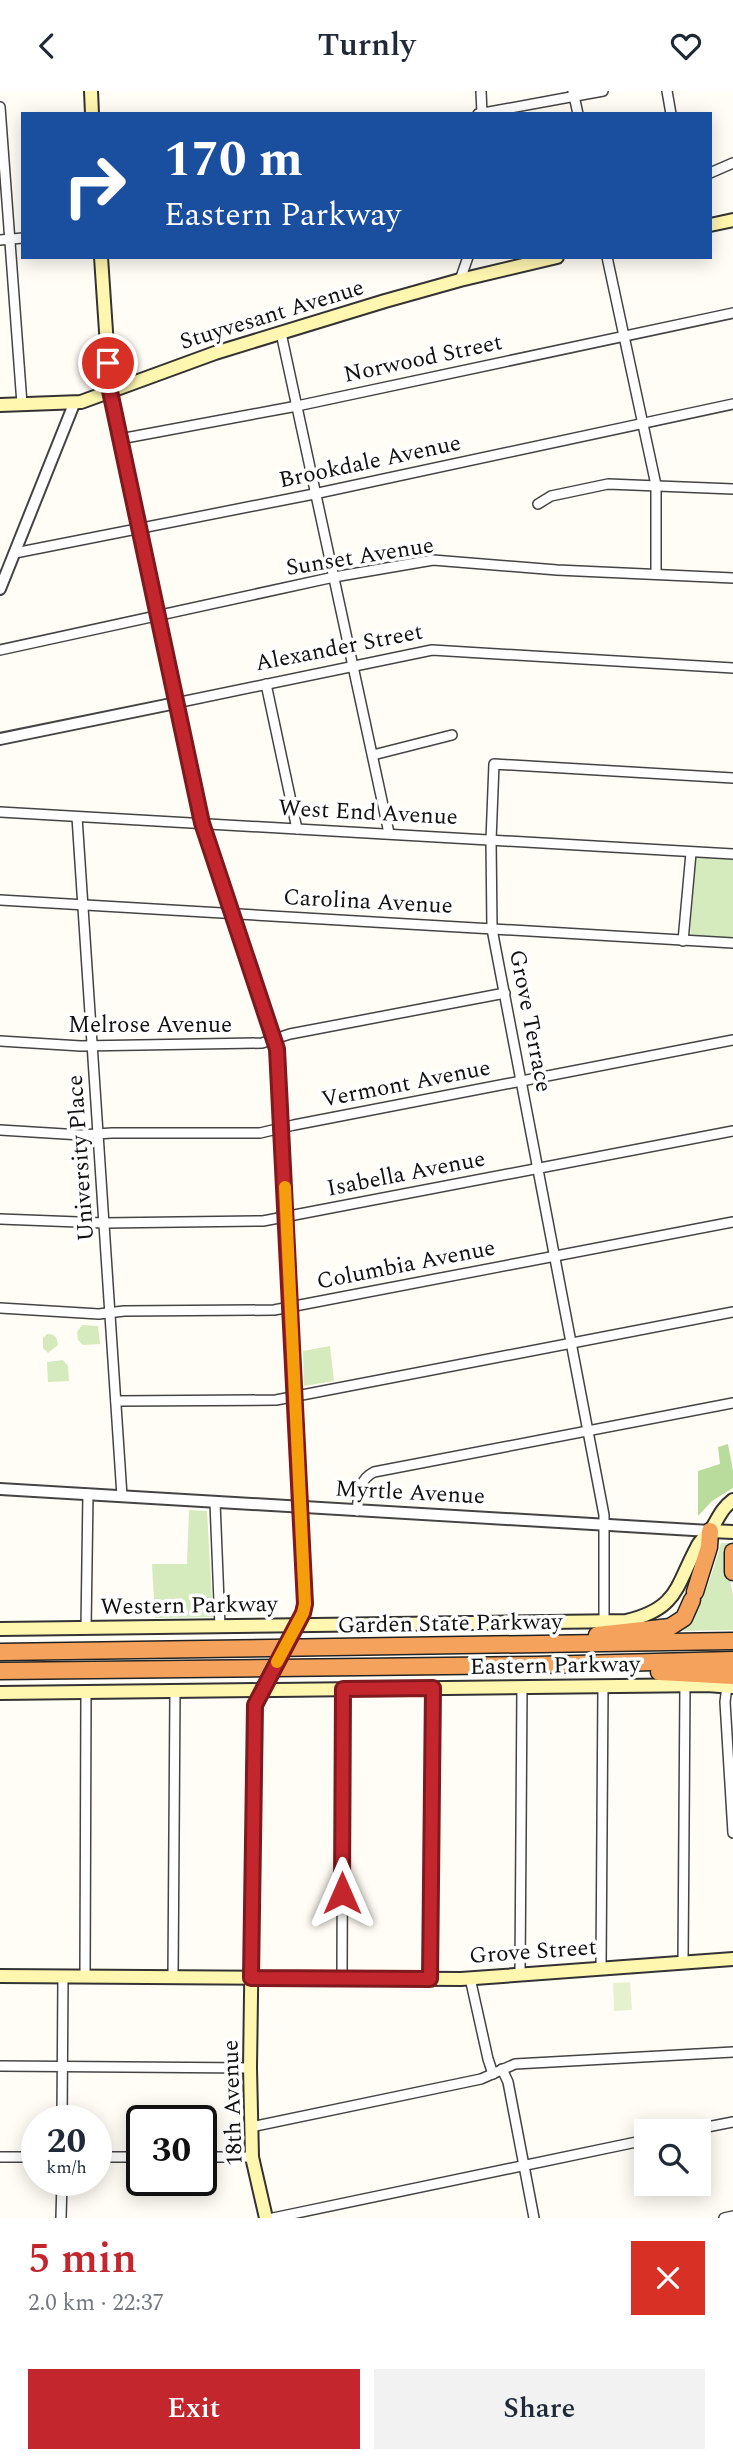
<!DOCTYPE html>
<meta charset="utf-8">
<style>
body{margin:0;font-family:Spectral,serif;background:#f2f2f3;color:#1f2937;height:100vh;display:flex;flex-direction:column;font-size:26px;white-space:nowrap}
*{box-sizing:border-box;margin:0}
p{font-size:23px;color:#747a83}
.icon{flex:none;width:38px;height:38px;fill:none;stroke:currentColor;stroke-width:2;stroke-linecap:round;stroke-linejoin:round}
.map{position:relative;height:2127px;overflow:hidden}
.panel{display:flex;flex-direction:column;background:#fff;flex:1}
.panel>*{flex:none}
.top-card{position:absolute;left:21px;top:21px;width:691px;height:147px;border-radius:0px;box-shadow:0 4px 18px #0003;background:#1a4fa0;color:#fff;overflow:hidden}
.fabs{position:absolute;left:634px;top:2028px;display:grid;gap:14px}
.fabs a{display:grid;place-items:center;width:77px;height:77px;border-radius:0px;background:#fff;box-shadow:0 4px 18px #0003;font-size:35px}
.speed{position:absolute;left:21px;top:2014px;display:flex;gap:14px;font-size:35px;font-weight:700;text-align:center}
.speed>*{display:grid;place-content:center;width:91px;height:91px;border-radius:50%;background:#fff;box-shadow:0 4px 18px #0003;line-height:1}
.speed small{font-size:18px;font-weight:400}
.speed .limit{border:4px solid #111;border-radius:10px;background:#fff;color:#111}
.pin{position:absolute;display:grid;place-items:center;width:60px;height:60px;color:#fff;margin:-30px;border:4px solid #fff;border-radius:50%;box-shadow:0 2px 7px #0007}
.me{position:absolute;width:77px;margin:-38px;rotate:0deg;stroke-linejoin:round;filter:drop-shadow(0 0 5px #0008)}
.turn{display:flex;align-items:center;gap:24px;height:147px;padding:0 28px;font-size:32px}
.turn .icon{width:91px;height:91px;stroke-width:2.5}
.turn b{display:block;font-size:49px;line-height:60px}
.round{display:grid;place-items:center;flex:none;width:74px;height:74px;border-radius:0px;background:#f2f2f3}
.headline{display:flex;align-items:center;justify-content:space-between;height:119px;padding:0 28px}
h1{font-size:42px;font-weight:600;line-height:52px;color:#c4262e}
.action{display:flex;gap:14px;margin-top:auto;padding:14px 28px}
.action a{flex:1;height:80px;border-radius:0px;background:#c4262e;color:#fff;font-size:28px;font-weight:600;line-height:80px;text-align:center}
.action a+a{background:#f2f2f3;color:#1f2937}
header{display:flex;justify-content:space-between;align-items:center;height:91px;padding:0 28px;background:#fff;font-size:32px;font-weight:600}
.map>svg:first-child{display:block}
.green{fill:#d5ebbd}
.forest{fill:#b9dc9c}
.pitch{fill:#e6f2cf}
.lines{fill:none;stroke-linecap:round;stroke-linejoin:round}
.minor-casing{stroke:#444;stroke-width:12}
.tertiary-casing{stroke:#444;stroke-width:14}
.secondary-casing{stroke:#333;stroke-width:16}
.motorway-casing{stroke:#222;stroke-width:19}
.minor{stroke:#fff;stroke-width:9}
.tertiary{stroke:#fff;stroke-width:10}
.secondary{stroke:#fff6b0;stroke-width:12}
.motorway{stroke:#f5a25d;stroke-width:16}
.secondary-bridge-casing{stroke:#333;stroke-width:16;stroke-linecap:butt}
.secondary-bridge{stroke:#fff6b0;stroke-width:12}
.route-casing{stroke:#7f191e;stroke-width:18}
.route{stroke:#c4262e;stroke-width:12}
.slow{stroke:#f59e0b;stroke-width:12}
.labels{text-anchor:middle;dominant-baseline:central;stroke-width:7;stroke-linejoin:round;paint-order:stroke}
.street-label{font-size:23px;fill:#111;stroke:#fff}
</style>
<header><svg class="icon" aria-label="back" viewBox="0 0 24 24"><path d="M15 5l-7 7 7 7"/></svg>Turnly<svg class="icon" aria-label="heart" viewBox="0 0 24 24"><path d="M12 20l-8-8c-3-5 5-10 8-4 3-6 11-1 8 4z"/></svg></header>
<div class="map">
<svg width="733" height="2127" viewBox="0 0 733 2127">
<rect width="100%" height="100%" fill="#fffdf5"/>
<g class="green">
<path d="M695,763L733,766V849L690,847Z"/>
<path d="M82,1234L98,1235L100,1253L83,1254L78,1249L77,1241Z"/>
<path d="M47,1243C55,1243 57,1246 58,1254L48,1262L43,1257V1247Z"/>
<path d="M330,1255L334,1290L304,1295L303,1260Z"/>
<path d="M63,1269L68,1275L69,1290L48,1291L47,1271Z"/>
<path d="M189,1419L207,1420L213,1526L155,1527L152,1473H187Z"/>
<path d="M721,1452H732L726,1466L733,1505V1539L683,1540C703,1513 712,1484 721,1452Z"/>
</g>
<path class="forest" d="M728,1353L733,1380V1397L712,1410L698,1425V1380L720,1373L718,1356Z"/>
<path class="pitch" d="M630,1891L632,1919L614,1920L613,1892Z"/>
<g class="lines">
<g class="minor-casing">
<g id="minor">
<path d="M481,0L482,23"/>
<path d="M573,0L578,23"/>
<path d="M667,0L671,23"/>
<path d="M0,16L22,313"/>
<path d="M478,23L603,0"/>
<path d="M710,82L733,72"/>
<path d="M0,149L23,147"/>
<path d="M607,166L656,394V483"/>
<path d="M460,189L468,166"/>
<path d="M281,242L389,742"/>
<path d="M120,348L297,315L733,222"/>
<path d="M538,413L551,405L608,393L733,398"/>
<path d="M15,462L314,403L733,313"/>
<path d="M0,559L334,486L433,469L557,479L733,487"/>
<path d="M266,593L297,738"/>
<path d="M176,612L432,559L733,577"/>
<path d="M373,664L452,644"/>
<path d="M0,721L733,763"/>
<path d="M77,726L122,1405"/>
<path d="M0,809L733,852"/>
<path d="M683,850L691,762"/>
<path d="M0,950L81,955L262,952L290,943L505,902"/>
<path d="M0,1039L81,1044L112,1042H260L294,1034L733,949"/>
<path d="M0,1128L104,1132L263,1130L733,1040"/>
<path d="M0,1217L99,1223L124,1220L274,1219L733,1131"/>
<path d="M116,1310L276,1309L733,1221"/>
<path d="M215,1411L220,1536"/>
<path d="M357,1420C359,1404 358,1389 374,1381L733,1312"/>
<path d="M604,1531V1424L492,838L491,749L494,673L733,687"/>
<path d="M86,1538L88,1403"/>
<path d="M727,1595L725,1611L733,1742"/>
<path d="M683,1872L685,1594"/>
<path d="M601,1877L603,1595"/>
<path d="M520,1884L522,1596"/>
<path d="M85,1886L86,1601"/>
<path d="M173,1887L175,1600"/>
<path d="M342,1887L343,1598"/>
<path d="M470,1887L488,1968L493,1983"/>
<path d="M430,1888L433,1597"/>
<path d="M0,1975L250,1977"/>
<path d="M502,1978L508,1991L534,2127"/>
<path d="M62,2030L63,1886"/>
<path d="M251,2036L481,1988L515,1973L733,1961"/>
<path d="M687,2040L733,2031"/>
<path d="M0,2066H37"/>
<path d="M96,2066H142"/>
<path d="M201,2066H252"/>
<path d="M61,2127L62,2090"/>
<path d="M273,2127L646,2049"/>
<path d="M724,2127L733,2125"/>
</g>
</g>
<g class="tertiary-casing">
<g id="tertiary">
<path d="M0,498L74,313"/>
<path d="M0,648L176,612"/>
<path d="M0,1398L710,1440"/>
</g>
</g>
<g class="secondary-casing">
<g id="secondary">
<path d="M91,0L92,23"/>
<path d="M710,134L733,129"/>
<path d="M101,166L110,300L202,732L277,958L305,1513L304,1520L292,1543"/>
<path d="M0,314L81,311L215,262L385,210L460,189L557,166"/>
<path d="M710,1440L733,1441"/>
<path d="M0,1538L626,1530C678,1518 676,1495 697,1456C700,1449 707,1445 711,1439C718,1428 721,1418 733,1409"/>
<path d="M264,1595L255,1617L250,1977L252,2066L266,2127"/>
<path d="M0,1602L707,1594L733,1596"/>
<path d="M0,1885L461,1888L733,1868"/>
</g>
</g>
<g class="motorway-casing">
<g id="motorway">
<path d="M733,1461V1481"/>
<path d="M695,1501L709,1456L710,1440"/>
<path d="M597,1544L670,1536L684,1527L692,1509"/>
<path d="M0,1561L733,1550"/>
<path d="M0,1580L537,1574L733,1569"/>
<path d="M659,1581L733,1585"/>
</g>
</g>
<use href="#minor" class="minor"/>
<use href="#tertiary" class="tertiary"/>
<use href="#secondary" class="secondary"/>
<use href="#motorway" class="motorway"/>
<g class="secondary-bridge-casing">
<path id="secondary-bridge" d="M266,1591L292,1543"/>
</g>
<use href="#secondary-bridge" class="secondary-bridge"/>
</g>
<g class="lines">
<g class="route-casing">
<path id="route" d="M108,272L110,300L202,732L277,958L305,1513L303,1522L255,1614L251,1887L430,1888L433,1597L343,1598L342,1802"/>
</g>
<use href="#route" class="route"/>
<path class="slow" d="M277,1571L303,1522L305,1513L285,1096"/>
</g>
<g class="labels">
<g class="street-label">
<text transform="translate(272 224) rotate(-17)">Stuyvesant Avenue</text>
<text transform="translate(423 268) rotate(-12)">Norwood Street</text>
<text transform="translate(370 371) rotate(-12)">Brookdale Avenue</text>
<text transform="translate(360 466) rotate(-9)">Sunset Avenue</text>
<text transform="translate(339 557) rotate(-11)">Alexander Street</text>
<text transform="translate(368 722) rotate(3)">West End Avenue</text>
<text transform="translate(368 811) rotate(3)">Carolina Avenue</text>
<text transform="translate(530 930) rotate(79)">Grove Terrace</text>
<text x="150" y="934">Melrose Avenue</text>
<text transform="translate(406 993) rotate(-11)">Vermont Avenue</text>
<text transform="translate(81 1067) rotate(-94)">University Place</text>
<text transform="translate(406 1083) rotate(-11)">Isabella Avenue</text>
<text transform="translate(406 1174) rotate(-11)">Columbia Avenue</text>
<text transform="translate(410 1402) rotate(3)">Myrtle Avenue</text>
<text transform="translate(189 1515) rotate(-1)">Western Parkway</text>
<text transform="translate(450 1533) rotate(-1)">Garden State Parkway</text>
<text transform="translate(555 1575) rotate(-1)">Eastern Parkway</text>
<text transform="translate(533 1861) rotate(-4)">Grove Street</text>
<text transform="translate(233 2012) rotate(-92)">18th Avenue</text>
</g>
</g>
</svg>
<div class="fabs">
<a><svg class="icon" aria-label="search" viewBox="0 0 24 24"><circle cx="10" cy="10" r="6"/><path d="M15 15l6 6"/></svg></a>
</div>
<div class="speed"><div>20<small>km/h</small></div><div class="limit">30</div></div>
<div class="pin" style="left:108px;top:272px;background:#d93025"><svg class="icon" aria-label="arrive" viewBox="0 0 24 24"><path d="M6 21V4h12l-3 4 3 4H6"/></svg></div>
<svg class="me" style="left:342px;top:1802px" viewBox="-20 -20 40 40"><path d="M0-17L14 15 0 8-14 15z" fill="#c4262e" stroke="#fff" stroke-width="4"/></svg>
<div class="top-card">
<div class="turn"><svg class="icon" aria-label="right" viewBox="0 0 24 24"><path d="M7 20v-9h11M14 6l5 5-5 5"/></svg><div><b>170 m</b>Eastern Parkway</div></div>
</div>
</div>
<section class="panel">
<div class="headline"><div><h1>5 min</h1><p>2.0 km · 22:37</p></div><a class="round" style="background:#d93025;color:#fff"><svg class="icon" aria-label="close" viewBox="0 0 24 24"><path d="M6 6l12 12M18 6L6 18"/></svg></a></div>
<div class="action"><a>Exit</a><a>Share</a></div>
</section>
